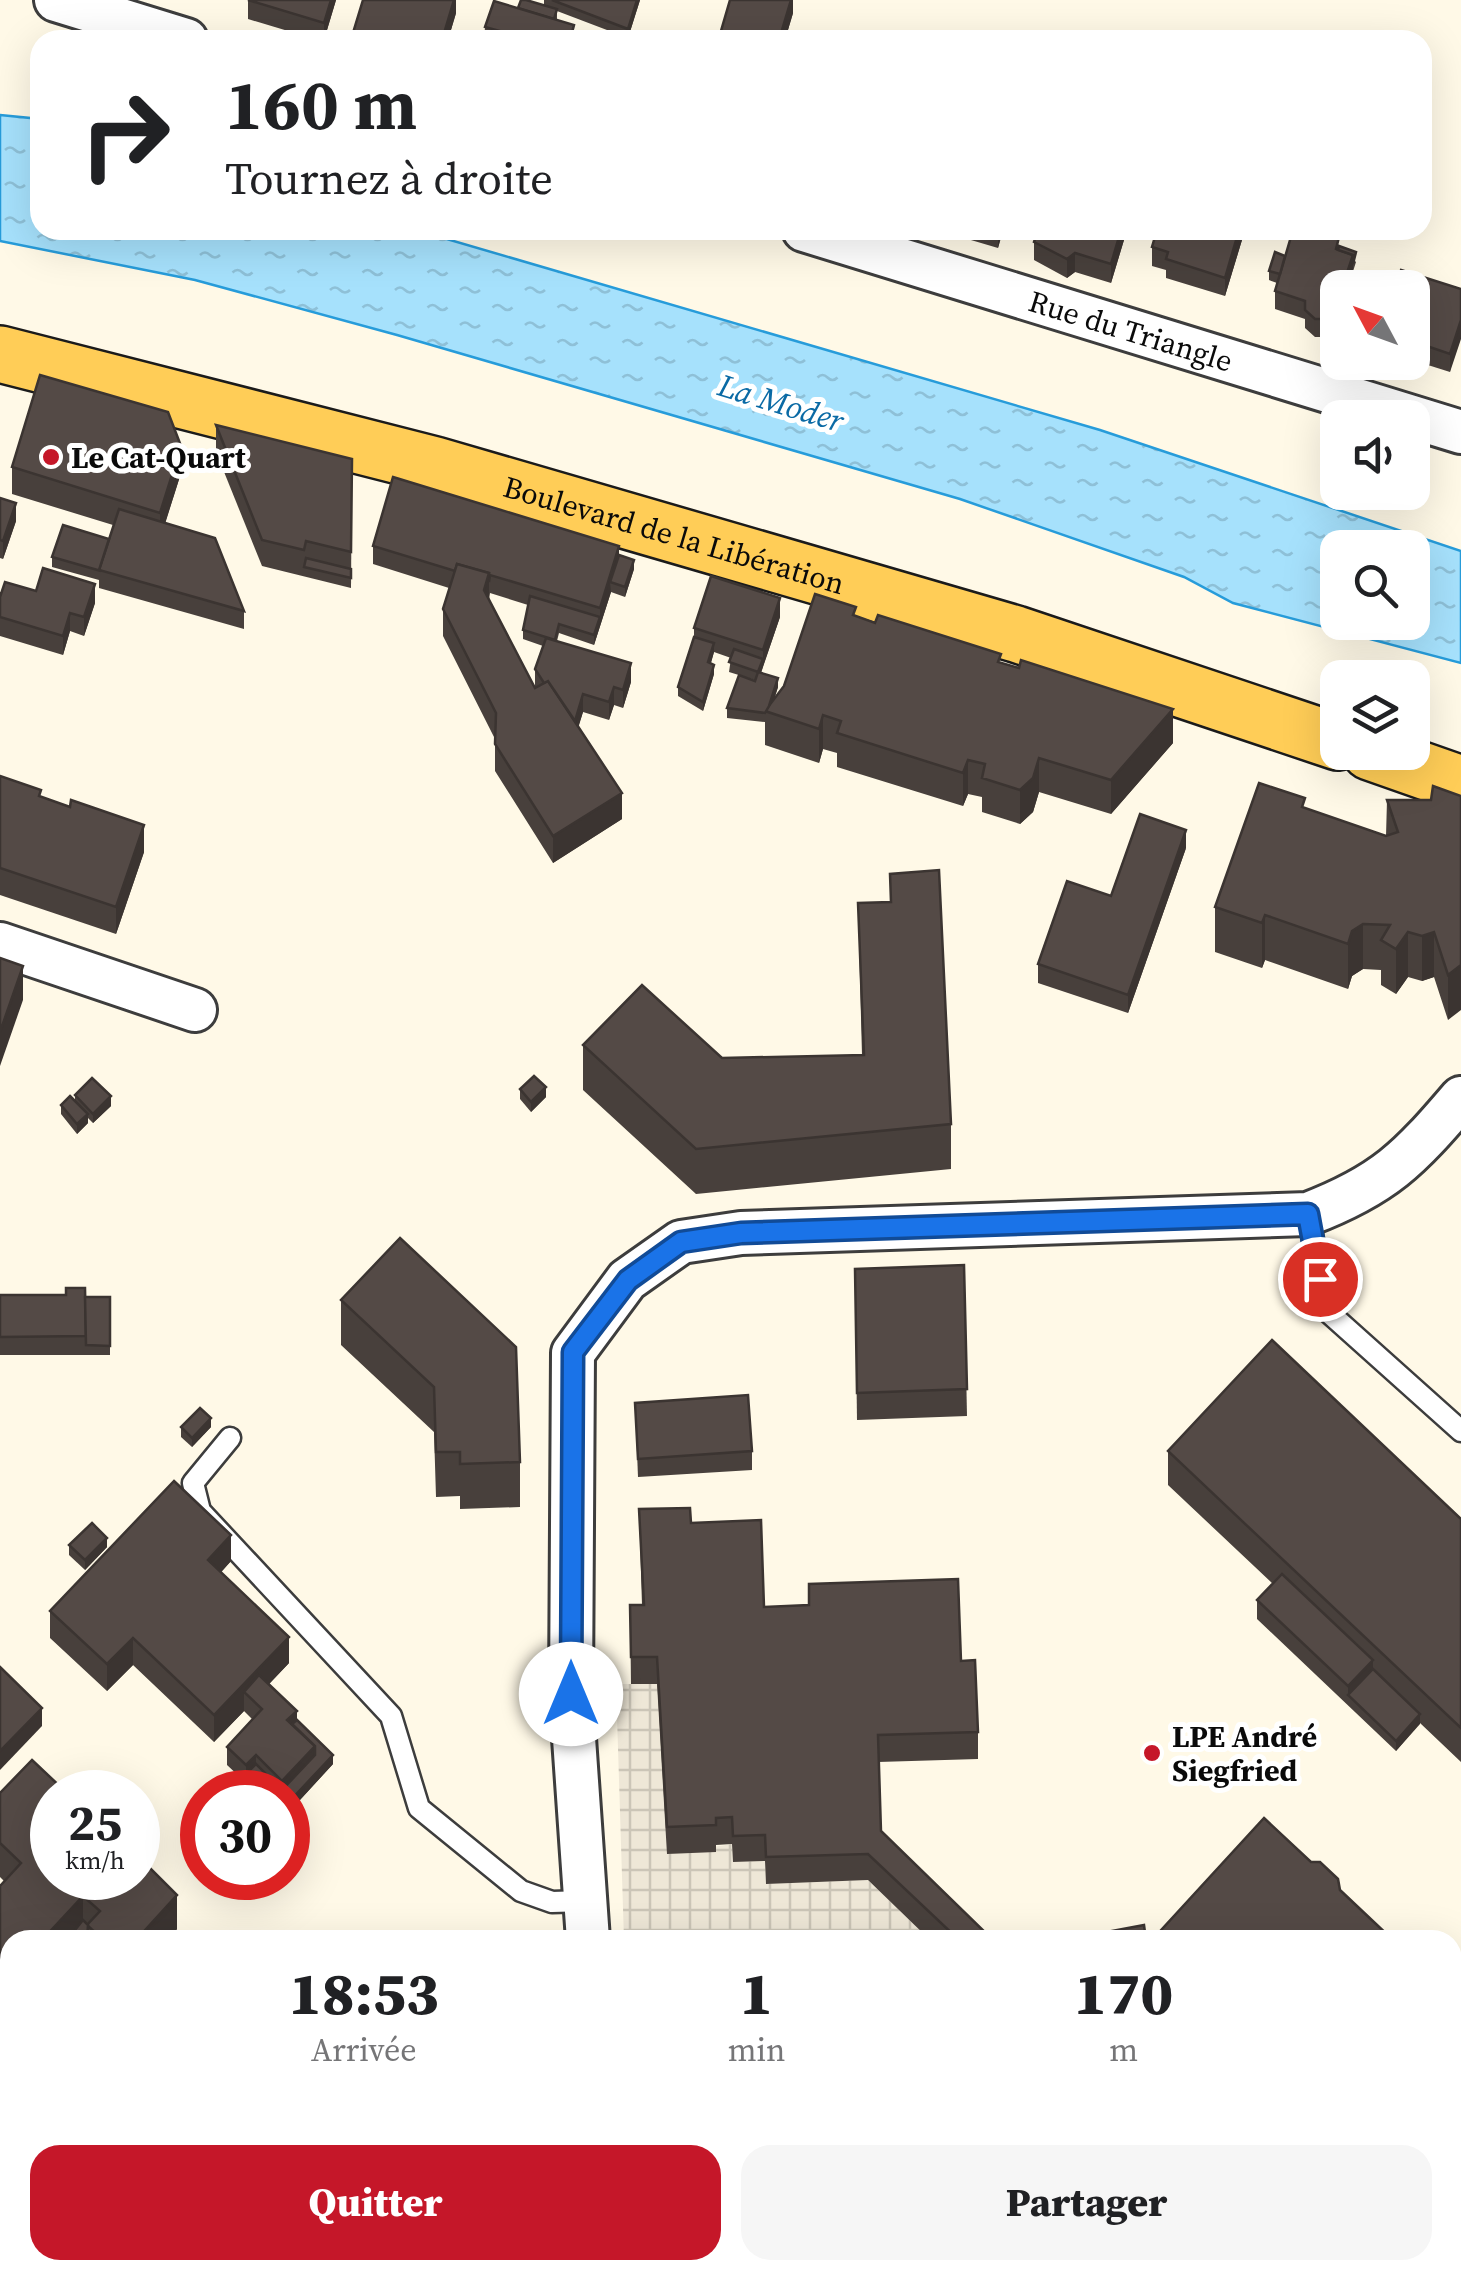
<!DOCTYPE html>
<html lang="fr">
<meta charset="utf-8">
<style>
body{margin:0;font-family:"Source Serif 4",serif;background:#f6f6f6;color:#202124;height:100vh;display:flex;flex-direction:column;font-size:38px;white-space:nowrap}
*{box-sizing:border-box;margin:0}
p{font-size:32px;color:#757577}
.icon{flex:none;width:55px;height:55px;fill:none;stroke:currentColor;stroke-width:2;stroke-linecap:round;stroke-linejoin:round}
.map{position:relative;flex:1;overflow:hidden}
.side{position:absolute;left:0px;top:1930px;width:1462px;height:350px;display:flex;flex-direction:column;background:#fff;border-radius:30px 30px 0 0;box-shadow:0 10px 40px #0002}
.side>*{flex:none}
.top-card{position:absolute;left:30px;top:30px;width:1402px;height:210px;border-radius:30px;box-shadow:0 10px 40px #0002;background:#fff;color:#202124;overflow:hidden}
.needle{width:65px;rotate:311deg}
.buttons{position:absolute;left:1320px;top:270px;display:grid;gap:20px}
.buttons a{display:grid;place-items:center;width:110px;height:110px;border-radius:20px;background:#fff;box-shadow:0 10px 40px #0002;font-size:50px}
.speed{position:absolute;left:30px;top:1770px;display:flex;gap:20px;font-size:50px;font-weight:700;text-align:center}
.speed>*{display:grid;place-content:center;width:130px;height:130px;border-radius:50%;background:#fff;box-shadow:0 10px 40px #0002;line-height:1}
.speed small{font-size:25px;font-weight:400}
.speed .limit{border:15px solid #d22;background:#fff;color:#111}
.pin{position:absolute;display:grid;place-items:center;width:85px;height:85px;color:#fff;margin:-42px;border:5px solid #fff;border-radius:50%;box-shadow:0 2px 10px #0007}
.me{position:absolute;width:110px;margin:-55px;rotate:0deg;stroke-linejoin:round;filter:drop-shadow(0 0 8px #0008)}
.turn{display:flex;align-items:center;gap:35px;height:210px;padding:0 30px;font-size:45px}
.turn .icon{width:130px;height:130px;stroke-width:2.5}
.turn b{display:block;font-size:70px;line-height:85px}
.eta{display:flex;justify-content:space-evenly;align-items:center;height:170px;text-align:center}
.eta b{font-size:60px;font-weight:800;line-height:70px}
.action{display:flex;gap:20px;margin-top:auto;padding:20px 30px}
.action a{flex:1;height:115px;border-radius:30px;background:#c51729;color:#fff;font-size:40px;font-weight:800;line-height:115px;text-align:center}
.action a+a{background:#f6f6f6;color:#202124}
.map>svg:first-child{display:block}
.plaza{fill:url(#plaza-grid)}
.water{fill:url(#water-ripples);stroke:#279cda;stroke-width:2.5;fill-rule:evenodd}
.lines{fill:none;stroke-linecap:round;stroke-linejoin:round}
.service-casing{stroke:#3d3d3d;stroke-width:25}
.minor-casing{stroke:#3d3d3d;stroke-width:48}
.primary-casing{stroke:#1b1b1b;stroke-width:60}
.service{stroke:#fff;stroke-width:20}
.minor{stroke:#fff;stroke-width:42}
.primary{stroke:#ffcd57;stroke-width:55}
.wall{fill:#48403c;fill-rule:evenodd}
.shaded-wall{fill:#3b3431}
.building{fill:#544a46;stroke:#3b3431;stroke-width:2.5}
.route-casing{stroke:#114b97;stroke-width:25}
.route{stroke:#1a73e8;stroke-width:18}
.poi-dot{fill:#c51729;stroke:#fff;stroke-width:4}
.labels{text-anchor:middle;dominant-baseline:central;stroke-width:10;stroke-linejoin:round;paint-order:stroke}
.street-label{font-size:30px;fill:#0a0a0a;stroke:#fff}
.poi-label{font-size:30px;font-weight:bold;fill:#0a0a0a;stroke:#fff;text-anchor:start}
.water-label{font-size:32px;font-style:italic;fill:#0a6aa5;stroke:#fff}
</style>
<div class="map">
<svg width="1461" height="2280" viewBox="0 0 1461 2280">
<defs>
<pattern id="plaza-grid" width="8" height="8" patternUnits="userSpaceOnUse" patternTransform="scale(2.5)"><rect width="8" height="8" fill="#eee7d7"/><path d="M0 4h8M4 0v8" fill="none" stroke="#cbc5b7"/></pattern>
<pattern id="water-ripples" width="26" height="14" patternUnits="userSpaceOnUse" patternTransform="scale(2.5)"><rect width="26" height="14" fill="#a6e1fc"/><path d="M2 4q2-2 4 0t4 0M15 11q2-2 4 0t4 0" fill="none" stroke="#8ec0d7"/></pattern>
</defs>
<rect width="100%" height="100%" fill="#fff9e7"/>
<path class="plaza" d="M616,1684H657L668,1854L732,1844L733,1862L765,1861L766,1884L868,1880L930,1940H624Z"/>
<path class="water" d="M0,115L40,119V230H416L1100,430L1461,551V663L1233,603L1184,577L960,499L397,335L195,280L0,241ZM1338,548H1412V622H1338Z"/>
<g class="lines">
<g class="service-casing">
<g id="service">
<path d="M1308,1214L1327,1311L1461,1431"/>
<path d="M230,1438L193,1483L200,1511L391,1716L419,1808L521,1891L552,1902L585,1901"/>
</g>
</g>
<g class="minor-casing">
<g id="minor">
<path d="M56,0L186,40"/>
<path id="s1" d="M804,230L1461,432"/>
<path d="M0,944L195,1010"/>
<path d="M588,1940L571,1695L573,1353L627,1280L681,1242L741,1233L1308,1214C1384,1185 1409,1159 1461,1098"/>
<path d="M0,2229L10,2233"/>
<path d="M87,2270L98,2280"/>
<path d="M425,2280L435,2270"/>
</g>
</g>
<g class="primary-casing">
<g id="primary">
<path id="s2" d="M0,354L435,465L1016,634L1338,742"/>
<path d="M1370,752L1461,784"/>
</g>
</g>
<use href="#service" class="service"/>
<use href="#minor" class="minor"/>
<use href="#primary" class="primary"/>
</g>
<g class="wall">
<path d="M248,0H336L324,40H318L248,19Z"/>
<path d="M456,0V13L448,40H353V33Z"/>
<path d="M544,0H640L628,38L557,11V20L574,40H484L485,27L544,6Z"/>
<path d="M793,0V13L785,40H721V31Z"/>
<path d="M937,230H1003L998,248Z"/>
<path d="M1127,230L1111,283L1075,272L1067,278L1034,260V242Z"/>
<path d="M1157,230H1245L1225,296L1166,278V270L1152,266V247Z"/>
<path d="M1339,246L1356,262L1335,328L1324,337H1315L1305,328V319L1275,309V291L1277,283L1269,280V271L1285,256Z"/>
<path d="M1412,288L1461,289L1450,372L1412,360Z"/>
<path d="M216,425L352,459L351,588L262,566L216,452Z"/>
<path d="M12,467L181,473L165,523L244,611V629L99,588V580L52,567V557L109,539L113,525L12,494Z"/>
<path d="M0,498L16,521L3,559L0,558Z"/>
<path d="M373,546L619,555L634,569L625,597L611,592L594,645L559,633L557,641L631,682L623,708L614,705L609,720L583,712L578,727L622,819L553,863L495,771V739L443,636V609L449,588L373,564ZM490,593L528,605L523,630V639L543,646L535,669V688L489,600Z"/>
<path d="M36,591L95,603L84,636L70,631L63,655L0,636V592Z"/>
<path d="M856,616L1001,663L1173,743L1111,814L1039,792L1033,812L1020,824L982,812V797L968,794L963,806L837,767V753L823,749L819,763L765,745V722L727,718V708L755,680L729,672L731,658L714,652L711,663L714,674L703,711L678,696V687L694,637V628L780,617L761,673L778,687L774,699Z"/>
<path d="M0,776L144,852L116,934L0,895Z"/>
<path d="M1461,796L1448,1020L1434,977L1422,981L1408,977L1396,994L1381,985V970L1363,969L1352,976L1348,989L1265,960L1262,968L1215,952V907L1305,808L1386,836L1387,800H1431Z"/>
<path d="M1186,848L1128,1013L1038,983V964Z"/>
<path d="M858,903L951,1124V1169L696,1194L583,1090V1045L722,1058L862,1055Z"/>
<path d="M520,1089L546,1097L531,1112L520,1099Z"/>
<path d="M75,1095L111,1106L93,1123L88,1118V1123L77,1134L61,1114V1105L75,1101Z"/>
<path d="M964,1265L967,1416L857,1420L855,1269Z"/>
<path d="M0,1295L110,1297V1355H0Z"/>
<path d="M341,1300L520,1462V1507L460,1509V1496L436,1497L434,1432L341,1345Z"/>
<path d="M635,1403L752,1451V1470L638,1477Z"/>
<path d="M181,1427H211L192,1447L181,1437Z"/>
<path d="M1168,1451L1461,1519V1762L1420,1723L1396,1751L1257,1619V1600L1273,1584L1168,1485Z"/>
<path d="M639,1509L691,1523L764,1607L961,1661L978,1732V1759L878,1762L881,1831L993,1940H930L868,1880L766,1884L765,1861L733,1862L732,1844L716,1845V1852L667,1854L657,1684H631L630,1605H642Z"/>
<path d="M69,1545L107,1547L85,1570L69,1555Z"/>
<path d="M231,1561L221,1572L289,1663L269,1684L333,1764L288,1813V1792H256L227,1765V1747L252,1719L244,1711L214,1742L133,1665L107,1691L50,1638V1611Z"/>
<path d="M0,1793L177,1929L168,1940H10V2008L0,2018V1886L4,1881L0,1877Z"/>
</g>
<g class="shaded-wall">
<path d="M331,0H336L324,40V23Z"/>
<path d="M454,0H456V13L448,40H442Z"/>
<path d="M637,0H640L628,38V29Z"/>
<path d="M791,0H793V13L785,40H779Z"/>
<path d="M998,230H1003L998,248Z"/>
<path d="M1121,230H1127L1111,283V264Z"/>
<path d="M1239,230H1245L1225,296V278Z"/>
<path d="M1075,253V272L1067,278V259Z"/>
<path d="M1353,255V273L1348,288H1342Z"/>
<path d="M1338,301V319L1335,328L1324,337V319Z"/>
<path d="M1461,320V339L1450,372V354Z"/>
<path d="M181,446V473L160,540V513Z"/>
<path d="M16,503V521L3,559V541Z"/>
<path d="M619,546V565L610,582L611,592L594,645V635L600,617V608Z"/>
<path d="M634,560V569L625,597V587Z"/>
<path d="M489,573V600L484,590Z"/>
<path d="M95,584V603L84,636V617Z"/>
<path d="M780,598V617L758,681V672L763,659V650Z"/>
<path d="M70,613V631L63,655V636Z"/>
<path d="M714,643V652L708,672V662Z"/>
<path d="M631,663V682L623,708V690Z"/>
<path d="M714,665V674L703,711V702Z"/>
<path d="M778,678V687L770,713L767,712Z"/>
<path d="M614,687V705L609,720V702Z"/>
<path d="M583,694V712L573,745V727Z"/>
<path d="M1173,709V743L1111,814V780Z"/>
<path d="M823,715V749L819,763V729Z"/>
<path d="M1039,758V792L1033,812L1020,824V790Z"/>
<path d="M968,760V794L963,806V773Z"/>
<path d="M622,793V819L553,863V836Z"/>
<path d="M144,825V852L116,934V907Z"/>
<path d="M1186,830V848L1128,1013V995Z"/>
<path d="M1265,915V960L1262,968V923Z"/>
<path d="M1363,924V969L1352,976L1348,989V944L1352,931Z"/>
<path d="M1408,932V977L1396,994V949Z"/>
<path d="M1434,932V977L1422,981V936Z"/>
<path d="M1461,965V1010L1448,1020V975Z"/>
<path d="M23,966V1000L0,1066V1032Z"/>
<path d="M546,1087V1097L531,1112V1102Z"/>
<path d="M111,1096V1106L93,1123V1114Z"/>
<path d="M88,1114V1123L77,1134V1124Z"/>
<path d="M211,1418V1427L192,1447V1438Z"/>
<path d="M231,1535V1561L208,1587V1560Z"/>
<path d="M107,1538V1547L85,1570V1560Z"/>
<path d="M289,1637V1663L253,1701L244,1692V1711L214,1742V1715Z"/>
<path d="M133,1638V1665L107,1691V1664Z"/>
<path d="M1373,1660V1679L1348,1695V1686Z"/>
<path d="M42,1708V1726L0,1770V1751Z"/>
<path d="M297,1711V1729L287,1720Z"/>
<path d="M1420,1714V1724L1396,1751V1741Z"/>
<path d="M315,1746V1765L282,1792V1781Z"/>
<path d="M256,1755V1774H246V1765Z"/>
<path d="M333,1755V1764L288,1813V1803Z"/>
<path d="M177,1895V1929L168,1940H136Z"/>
<path d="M83,1896V1930L71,1935V1940H42Z"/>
<path d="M10,1965V2008L0,2018V1984Z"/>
<path d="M10,2092V2110L0,2121V2102Z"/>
<path d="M6,2127V2137L0,2143V2134Z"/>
</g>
<g class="building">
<path d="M248,0H331L324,23Z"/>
<path d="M363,0H454L442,40H377L353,33Z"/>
<path d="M521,0H526L557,9L554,19L518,8Z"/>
<path d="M552,0H637L628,29Z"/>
<path d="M730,0H791L779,40H751L721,31Z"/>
<path d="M494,1L574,25L570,40H497L500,31L485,27Z"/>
<path d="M485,36L497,39V40H484Z"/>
<path d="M1038,230H1121L1111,264L1075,253L1067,259L1034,242Z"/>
<path d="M1157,230H1239L1225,278L1166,259L1168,252L1152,247Z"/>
<path d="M1293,230H1316L1339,237L1336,249L1353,255L1342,288H1338V301L1335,309L1324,319H1315L1305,310V301L1275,291Z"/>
<path d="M1339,246L1356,252L1353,264V255L1338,250Z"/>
<path d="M1275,252L1285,256L1280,274L1269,271Z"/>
<path d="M1401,270L1461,289V320L1450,354L1412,341V288H1396Z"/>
<path d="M40,375L168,412L181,446L160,513L12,467Z"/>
<path d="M216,425L352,459L351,552L306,541L304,550L262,540Z"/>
<path d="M393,477L619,546L600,608L490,575L489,582V573L457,564L455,571L373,546Z"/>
<path d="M0,498L16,503L3,541L0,540Z"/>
<path d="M119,509L215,538L244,611L99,570Z"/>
<path d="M63,525L109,539L99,570L101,571L52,557Z"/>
<path d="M619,555L634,560L625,587L610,582Z"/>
<path d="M306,558L351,569V578L304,567Z"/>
<path d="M457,564L489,573L484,590L535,688L548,681L622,793L553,836L495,744L496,713L443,609Z"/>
<path d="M43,568L95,584L84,617L70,613L63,636L0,617V597L5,582L36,591Z"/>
<path d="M711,576L780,598L763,650L694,628Z"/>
<path d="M815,594L856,607L853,615L875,623L878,615L1001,654L998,662L1019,668L1021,660L1173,709L1111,780L1039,758L1033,778L1020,790L982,778L985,764L968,760L963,773L837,733L841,721L823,715L819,729L765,711L784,686Z"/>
<path d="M530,596L600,617L594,635L559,624L555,640L523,630Z"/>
<path d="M694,637L714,643L708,662L714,665L703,702L678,687Z"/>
<path d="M546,638L631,663L623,690L614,687L609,702L583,694L575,721L548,681L544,683L535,669Z"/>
<path d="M734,649L763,659L758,672L729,662Z"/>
<path d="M758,672L778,678L769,706L765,713L727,708L739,675L755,681Z"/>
<path d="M0,776L41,790L39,796L70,807L71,800L144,825L116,907L0,868Z"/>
<path d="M1259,783L1305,798L1302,807L1386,836L1398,832L1387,800H1431L1433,786L1461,796V965L1448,975L1434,932L1422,936L1408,932L1396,949L1381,940L1390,925L1363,924L1352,931L1348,944L1265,915L1262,923L1215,907Z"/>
<path d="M1140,814L1186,830L1128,995L1038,964L1067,881L1111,896Z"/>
<path d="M939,870L951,1124L696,1149L583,1045L642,985L722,1058L864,1055L858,903L891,902L890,874Z"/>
<path d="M0,958L23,966L0,1032Z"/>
<path d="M534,1076L546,1087L531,1102L520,1089Z"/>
<path d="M92,1078L111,1096L93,1114L75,1095Z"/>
<path d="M70,1096L88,1114L77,1124L61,1105Z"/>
<path d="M400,1238L516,1347L520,1462L460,1464V1452H436L434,1387L341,1300Z"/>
<path d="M964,1265L967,1389L857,1393L855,1269Z"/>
<path d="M66,1288H85L86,1336L0,1337V1295H66Z"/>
<path d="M85,1297H110V1346L86,1345Z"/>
<path d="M1272,1340L1461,1519V1728L1168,1451Z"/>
<path d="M748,1395L752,1451L638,1459L635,1403Z"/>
<path d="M200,1408L211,1418L192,1438L181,1427Z"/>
<path d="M174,1481L231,1535L208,1560L289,1637L214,1715L133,1638L107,1664L50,1611Z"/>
<path d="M690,1508L691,1523L761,1520L764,1607L809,1605V1584L958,1579L961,1661L975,1660L978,1732L878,1735L881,1831L993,1940H959L868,1854L766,1857L765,1835L733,1836L732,1817L716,1818V1825L667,1827L657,1657H631L630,1605H644L639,1509Z"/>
<path d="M92,1523L107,1538L85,1560L69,1545Z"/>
<path d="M1282,1574L1373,1660L1348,1686L1257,1600Z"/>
<path d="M0,1667L42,1708L0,1751Z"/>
<path d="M1373,1669L1420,1714L1396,1741L1348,1695Z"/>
<path d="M259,1675L297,1711L287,1720L315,1746L282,1781L256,1755L246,1765L227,1747L262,1709L244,1692Z"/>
<path d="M297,1720L333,1755L288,1803V1792H266L246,1774L256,1764L282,1790L315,1755V1746L292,1724Z"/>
<path d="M32,1760L66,1792H52V1878H138V1856L177,1895L136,1940H103L87,1925L100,1911L83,1896L42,1940H10V1965L7,1968L10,1974L0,1984V1886L21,1863L0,1843V1793Z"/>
<path d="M1264,1818L1311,1862H1320L1338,1879L1340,1890L1392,1939L1391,1940H1152Z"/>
<path d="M83,1920L88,1925L87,1940H76L71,1935Z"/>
<path d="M1144,1925L1146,1940H1064Z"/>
<path d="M0,2064L10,2074V2092L0,2102Z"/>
<path d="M2,2110L6,2114V2127L0,2134V2112Z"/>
<path d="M534,2270H575L586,2280H525Z"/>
<path d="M816,2270H950L951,2271L948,2275L953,2280H812L809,2277Z"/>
</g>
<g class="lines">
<g class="route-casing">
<path id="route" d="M571,1694L573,1352L628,1280L681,1242L741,1233L1308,1214L1320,1279"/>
</g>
<use href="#route" class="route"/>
</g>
<g class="poi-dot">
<circle cx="51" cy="457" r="10"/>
<circle cx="1152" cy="1753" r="10"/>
</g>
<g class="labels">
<g class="street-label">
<text stroke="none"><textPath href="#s1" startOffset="342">Rue du Triangle</textPath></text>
<text stroke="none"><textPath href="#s2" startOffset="698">Boulevard de la Libération</textPath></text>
</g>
<g class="poi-label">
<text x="71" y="457">Le Cat-Quart</text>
<text x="1172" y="1736">LPE André<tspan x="1172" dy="34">Siegfried</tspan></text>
</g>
<g class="water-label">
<text transform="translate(781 403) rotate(17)">La Moder</text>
</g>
</g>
</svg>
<div class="buttons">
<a><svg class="needle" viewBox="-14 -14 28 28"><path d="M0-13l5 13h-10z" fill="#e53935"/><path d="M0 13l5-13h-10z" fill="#757577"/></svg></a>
<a><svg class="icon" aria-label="sound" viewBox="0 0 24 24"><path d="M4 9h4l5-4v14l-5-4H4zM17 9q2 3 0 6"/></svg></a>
<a><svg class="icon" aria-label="search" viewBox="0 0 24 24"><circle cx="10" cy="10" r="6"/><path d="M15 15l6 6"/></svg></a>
<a><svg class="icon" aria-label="layers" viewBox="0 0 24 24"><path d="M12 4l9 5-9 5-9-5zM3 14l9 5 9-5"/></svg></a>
</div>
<div class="speed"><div>25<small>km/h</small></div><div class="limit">30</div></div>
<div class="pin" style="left:1320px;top:1279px;background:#d93025"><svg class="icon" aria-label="arrive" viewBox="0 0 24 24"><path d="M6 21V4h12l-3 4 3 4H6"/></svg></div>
<svg class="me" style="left:571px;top:1694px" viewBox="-20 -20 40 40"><circle r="19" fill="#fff"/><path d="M0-13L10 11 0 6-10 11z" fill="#1a73e8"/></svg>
<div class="top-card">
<div class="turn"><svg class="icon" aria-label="right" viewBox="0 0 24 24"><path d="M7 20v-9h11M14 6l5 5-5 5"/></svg><div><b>160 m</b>Tournez à droite</div></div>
</div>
<section class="side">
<div class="eta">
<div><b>18:53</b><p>Arrivée</p></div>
<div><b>1</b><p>min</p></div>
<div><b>170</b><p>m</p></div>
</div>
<div class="action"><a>Quitter</a><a>Partager</a></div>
</section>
</div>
